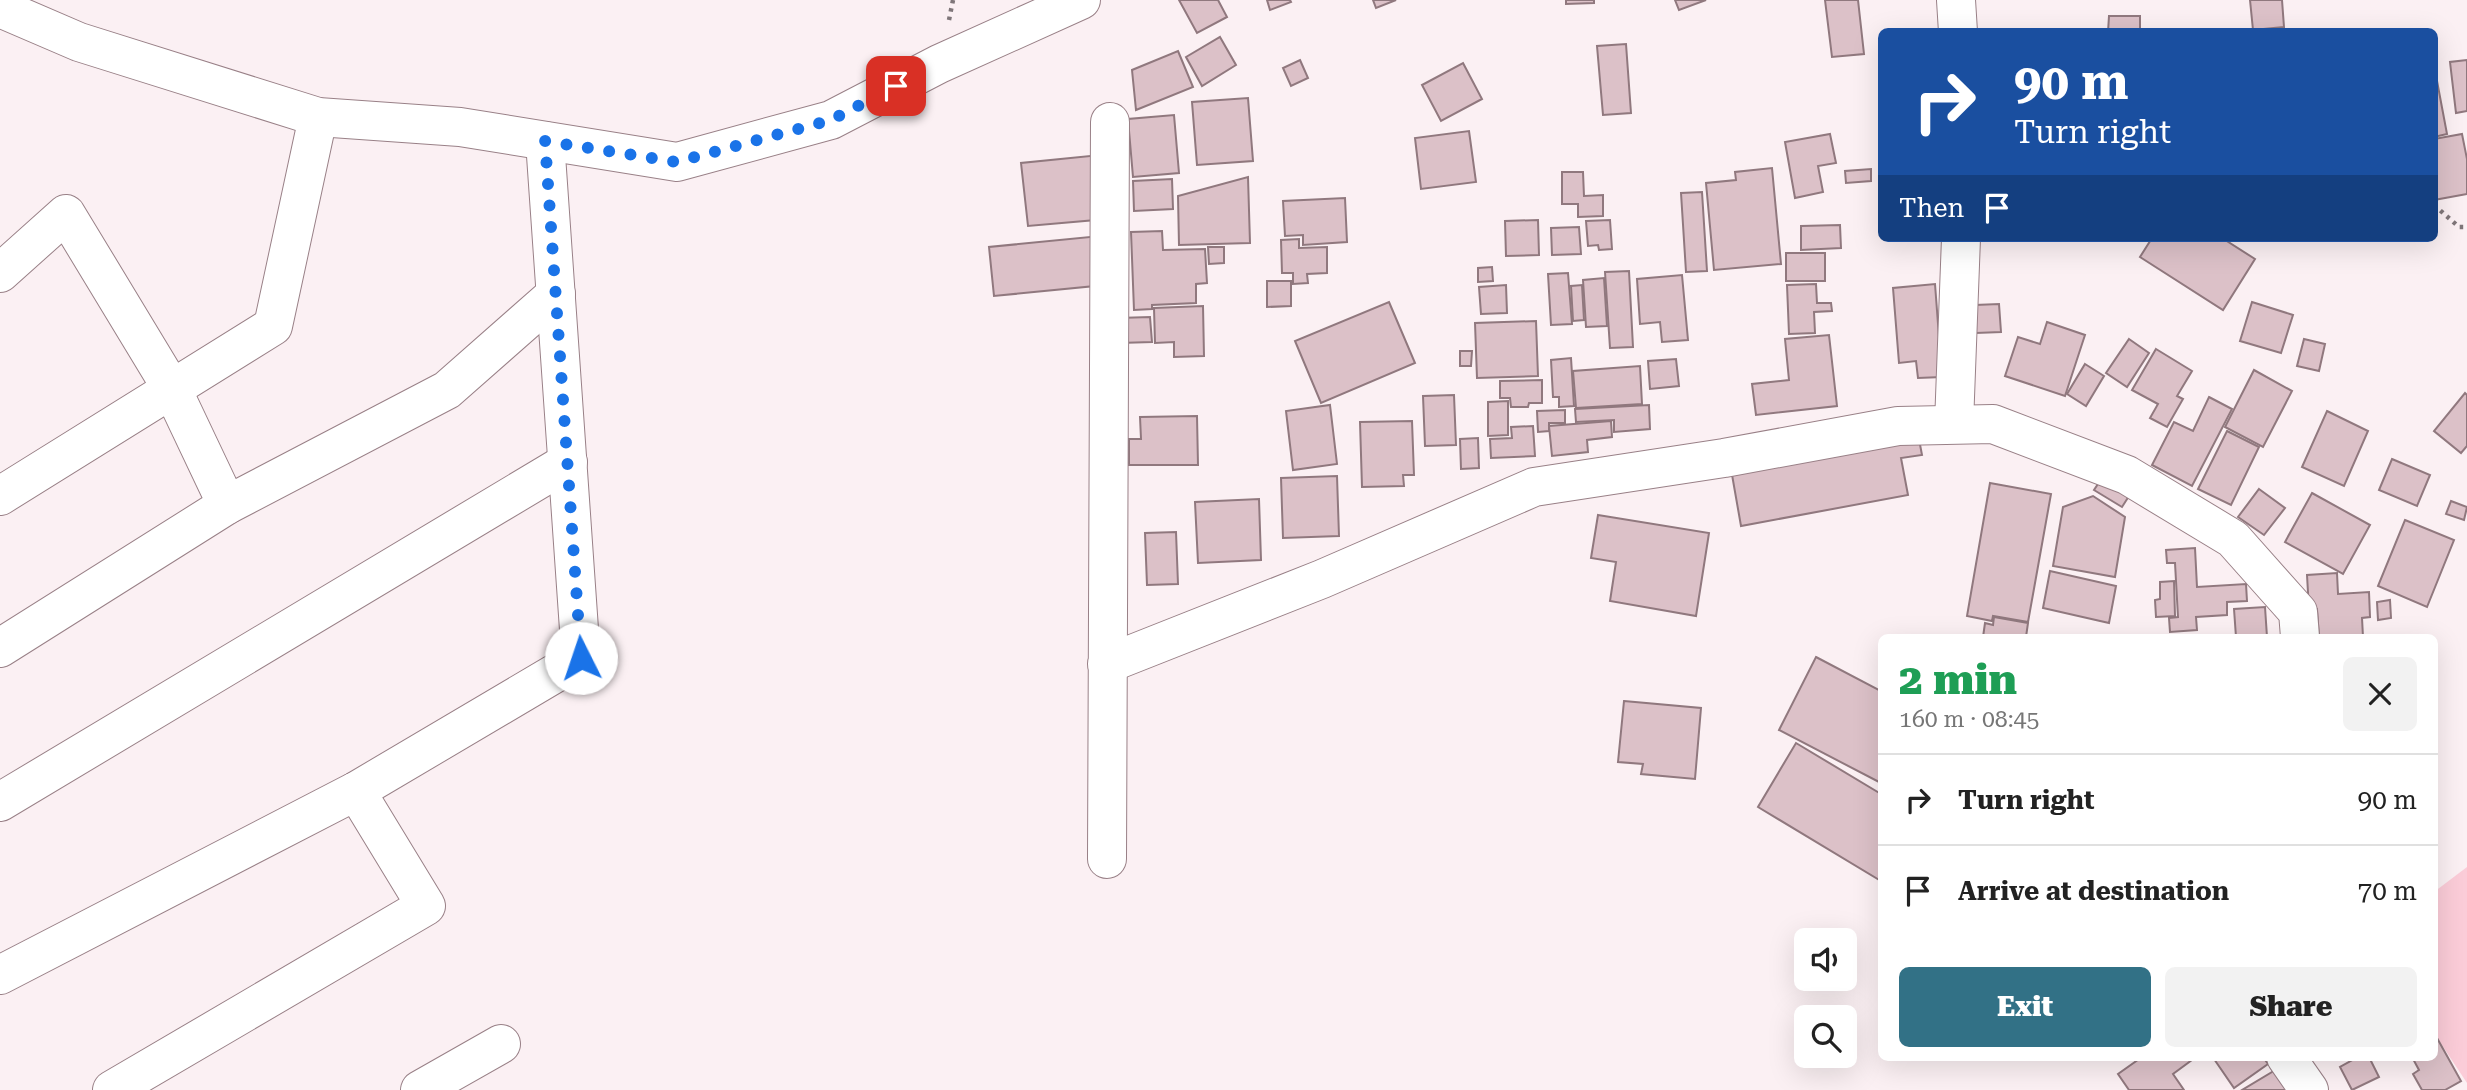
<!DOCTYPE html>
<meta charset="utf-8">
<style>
body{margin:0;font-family:"Roboto Serif",serif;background:#f2f2f2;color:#222;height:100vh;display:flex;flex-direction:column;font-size:26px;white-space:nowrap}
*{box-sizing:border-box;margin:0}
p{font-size:23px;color:#767676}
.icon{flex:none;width:38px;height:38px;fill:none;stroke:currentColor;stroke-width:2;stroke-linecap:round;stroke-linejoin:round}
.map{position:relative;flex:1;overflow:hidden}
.sheet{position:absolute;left:1878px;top:634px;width:560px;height:427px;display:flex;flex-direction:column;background:#fff;border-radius:10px;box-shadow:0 7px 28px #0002}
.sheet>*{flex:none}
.top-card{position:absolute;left:1878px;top:28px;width:560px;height:214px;border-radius:10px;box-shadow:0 7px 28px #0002;background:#1a4fa0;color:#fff;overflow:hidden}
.tools{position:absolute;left:1794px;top:928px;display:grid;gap:14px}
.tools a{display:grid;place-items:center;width:63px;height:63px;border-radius:10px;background:#fff;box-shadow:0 7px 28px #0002;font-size:35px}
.pin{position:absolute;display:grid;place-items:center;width:60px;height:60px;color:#fff;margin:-30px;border-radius:14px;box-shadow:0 4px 10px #0006}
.me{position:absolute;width:77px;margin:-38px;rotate:356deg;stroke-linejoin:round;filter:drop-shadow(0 0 5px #0008)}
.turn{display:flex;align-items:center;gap:24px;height:147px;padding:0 21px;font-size:32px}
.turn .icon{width:91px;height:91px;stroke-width:2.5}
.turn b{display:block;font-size:49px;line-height:60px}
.then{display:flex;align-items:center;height:66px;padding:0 21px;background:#0003;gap:14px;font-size:26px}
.round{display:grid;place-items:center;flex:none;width:74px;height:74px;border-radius:10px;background:#f2f2f2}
.head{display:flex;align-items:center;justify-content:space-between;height:119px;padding:0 21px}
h1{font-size:42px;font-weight:800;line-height:52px;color:#1e9e55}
.primary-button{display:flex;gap:14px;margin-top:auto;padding:14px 21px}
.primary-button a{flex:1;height:80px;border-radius:10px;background:#327186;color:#fff;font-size:28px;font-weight:800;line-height:80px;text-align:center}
.primary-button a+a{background:#f2f2f2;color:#222}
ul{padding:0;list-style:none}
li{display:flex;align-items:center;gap:21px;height:91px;padding:0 21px;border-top:2px solid #e0e0e0}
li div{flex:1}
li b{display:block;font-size:26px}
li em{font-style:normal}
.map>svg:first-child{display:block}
.green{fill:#fbccd8}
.building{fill:#dcc1c8;stroke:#90787e;stroke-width:2}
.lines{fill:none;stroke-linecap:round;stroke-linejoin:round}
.minor-casing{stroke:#998087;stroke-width:40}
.path{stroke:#7f7679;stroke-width:4.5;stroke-dasharray:3.5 5;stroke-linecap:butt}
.minor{stroke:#fff;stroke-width:38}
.route{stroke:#1a73e8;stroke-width:12;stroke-dasharray:0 21.6}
</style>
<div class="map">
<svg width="2467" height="1090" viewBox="0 0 2467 1090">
<rect width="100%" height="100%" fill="#fbf0f3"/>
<path class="green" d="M2467,867V1083L2434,1033V892Z"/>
<g class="building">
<path d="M1179,0H1218L1227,17L1197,33Z"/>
<path d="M1267,0H1290L1291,2L1270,10Z"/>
<path d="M1373,0H1396L1376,8Z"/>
<path d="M1566,0H1594V3L1566,4Z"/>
<path d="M1675,0H1706L1679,10Z"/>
<path d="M1825,0H1858L1864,54L1832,57Z"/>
<path d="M2250,0H2282L2284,27L2253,30Z"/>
<path d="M2109,16H2140V32H2108Z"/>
<path d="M1220,37L1236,65L1202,86L1186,57Z"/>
<path d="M1626,44L1631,113L1603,115L1597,46Z"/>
<path d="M1178,51L1193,87L1136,110L1132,70Z"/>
<path d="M1300,60L1308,78L1291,86L1283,68Z"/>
<path d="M2467,60V111L2456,113L2450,62Z"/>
<path d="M1463,63L1482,99L1441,121L1422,85Z"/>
<path d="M2434,65L2447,134L2434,137Z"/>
<path d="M1248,98L1253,161L1197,165L1192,102Z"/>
<path d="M1174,115L1179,173L1133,177L1128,119Z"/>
<path d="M1469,131L1476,182L1421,189L1415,138Z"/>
<path d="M1830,134L1836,163L1818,166L1823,192L1795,198L1785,142Z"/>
<path d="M2462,134L2467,159V194L2434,200V139Z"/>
<path d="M1100,155L1107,219L1028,226L1021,163Z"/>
<path d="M1772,168L1781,264L1714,270L1706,183L1736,180L1735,172Z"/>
<path d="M1871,169V181L1846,183L1845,171Z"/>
<path d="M1562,172H1583L1584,196L1603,195V216L1578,217V204H1562Z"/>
<path d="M1248,177L1250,243L1179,245L1178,196Z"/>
<path d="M1172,179L1173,209L1134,211L1133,181Z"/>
<path d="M1702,192L1707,271L1686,272L1681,193Z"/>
<path d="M1345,198L1347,242L1303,245V235L1285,236L1283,201Z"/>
<path d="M1538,220L1539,255L1506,256L1505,221Z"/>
<path d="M1610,220L1612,249L1599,250L1598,245L1588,246L1586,221Z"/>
<path d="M1840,225L1841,248L1801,250V226Z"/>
<path d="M1579,227L1581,254L1552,255L1551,228Z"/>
<path d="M1162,231L1163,250L1205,249L1207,283L1196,284V303L1152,305V309L1134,310L1131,232Z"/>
<path d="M1100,236L1105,285L994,296L989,247Z"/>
<path d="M2152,238H2222L2255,259L2223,310L2140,257Z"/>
<path d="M1299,239V248L1327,247V273L1307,274L1308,283L1293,284V273H1282L1281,240Z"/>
<path d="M1208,247H1224V263L1209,264Z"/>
<rect x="1786" y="253" width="39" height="28"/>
<path d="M1492,267L1493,281L1478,282V268Z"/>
<path d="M1629,271L1633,347L1610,348L1605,272Z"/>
<path d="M1568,273L1572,324L1551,325L1548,274Z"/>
<path d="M1682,275L1688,340L1662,342L1660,322L1640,324L1637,279Z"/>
<path d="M1604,278L1607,326L1586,327L1583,280Z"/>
<path d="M1267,281H1291V306L1267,307Z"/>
<path d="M1816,284L1817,303H1831L1832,311L1814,312L1815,333L1789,334L1787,285Z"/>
<path d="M1935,284L1942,377L1918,378L1916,361L1899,363L1893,288Z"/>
<path d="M1506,285L1507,313L1481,314L1479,287Z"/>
<path d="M1582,285L1584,320L1573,321L1571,286Z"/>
<path d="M1389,302L1415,363L1321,403L1295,341Z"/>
<path d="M2252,302L2293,315L2281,353L2240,341Z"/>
<path d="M1999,304L2001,332L1976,333L1975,305Z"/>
<path d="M1203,306L1204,356L1174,357V342L1155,343L1154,308Z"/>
<path d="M1150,317L1152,342L1119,343L1118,318Z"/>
<path d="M1536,321L1538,376L1477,378L1475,323Z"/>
<path d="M2047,322L2085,335L2065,396L2005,376L2018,337L2040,344Z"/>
<path d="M1829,335L1837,406L1756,415L1752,384L1789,380L1785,339Z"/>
<path d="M2129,339L2149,353L2127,387L2106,373Z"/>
<path d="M2304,339L2325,344L2319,371L2297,366Z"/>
<path d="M2156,349L2192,371L2177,396L2183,399L2167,427L2150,418L2158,404L2132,390Z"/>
<path d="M1460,351H1472L1471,366H1460Z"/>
<path d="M1571,358L1574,406L1559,407V397H1553L1551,360Z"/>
<path d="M1676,359L1679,386L1650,389L1648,361Z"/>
<path d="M2085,364L2104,376L2086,406L2067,394Z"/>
<path d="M1640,366L1642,404L1576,408L1573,371Z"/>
<path d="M2254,370L2292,391L2263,447L2225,427Z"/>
<path d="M1542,380V403H1529L1528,407H1511L1510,398H1500V381Z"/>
<path d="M2465,393L2467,395V446L2461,453L2434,431Z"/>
<path d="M1454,395L1456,445L1425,446L1423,396Z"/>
<path d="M2209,397L2232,409L2192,486L2152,465L2174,422L2193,431Z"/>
<path d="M1508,401V435L1488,436V402Z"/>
<path d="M1330,405L1337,464L1293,470L1286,411Z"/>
<path d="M1649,405L1650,429L1614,432V420L1576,422L1575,409Z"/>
<path d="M1565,410V423H1549V431L1538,432L1537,411Z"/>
<path d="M2327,411L2368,431L2344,486L2302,467Z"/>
<path d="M1197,416L1198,465H1129V439H1141L1140,417Z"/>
<path d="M1412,421L1414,475H1403L1404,486L1362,487L1360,422Z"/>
<path d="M1611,421L1612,437L1587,440L1588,452L1552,456L1549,426Z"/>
<path d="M1533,426L1535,456L1491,458L1490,439L1512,438L1511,427Z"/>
<path d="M2227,431L2259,447L2231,505L2198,489Z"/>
<path d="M1918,434L1922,455L1901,458L1908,495L1741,526L1731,469Z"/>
<path d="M1478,438L1479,468L1461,469L1460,439Z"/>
<path d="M2392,459L2430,475L2417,506L2379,490Z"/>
<path d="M1337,476L1339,536L1283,538L1281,478Z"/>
<path d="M2102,478L2129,496L2122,507L2094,490Z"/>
<path d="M1990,483L2051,494L2028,622L1993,616L1992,621L1967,616Z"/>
<path d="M2259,489L2285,508L2264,535L2238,517Z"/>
<path d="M2312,493L2370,525L2343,574L2285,542Z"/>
<path d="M2093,496L2125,517L2115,577L2053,566L2063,507Z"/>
<path d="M1259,499L1261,560L1198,563L1195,502Z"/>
<path d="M2451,501L2467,507L2464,520L2446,514Z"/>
<path d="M1598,515L1709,533L1696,616L1610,601L1616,562L1591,558Z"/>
<path d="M2405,520L2454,540L2427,607L2378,586Z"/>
<path d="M1176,532L1178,584L1147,585L1145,533Z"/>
<path d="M2195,548L2197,587L2246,584L2247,601L2227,602V615L2196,617L2197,630L2170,632L2169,618L2178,617L2175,563H2167L2166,550Z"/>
<path d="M2050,571L2116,586L2109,623L2043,608Z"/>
<path d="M2337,573L2338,594L2369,592L2370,617L2362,618L2363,637H2319L2317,609L2309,610L2307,575Z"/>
<path d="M2174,581L2175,616L2156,617L2155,600L2160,599V582Z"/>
<path d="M2390,600L2391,618L2378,620L2377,602Z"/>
<path d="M2265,607L2267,637H2236L2234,609Z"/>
<path d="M1994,617L2028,623L2026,637H1983L1985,623L1993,625Z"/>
<rect x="2163" y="635" width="30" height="2"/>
<path d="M1816,657L1881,691V783L1779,730Z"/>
<path d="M1624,701L1701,708L1695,779L1641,774L1643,764L1618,762Z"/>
<path d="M1796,743L1881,794V881L1758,807Z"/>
<path d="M2437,1038L2461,1081L2445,1090H2422L2413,1074L2419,1070L2412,1057H2434V1040Z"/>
<path d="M2142,1057H2196L2173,1074L2184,1090H2129L2118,1074Z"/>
<path d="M2218,1057H2263L2268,1064L2234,1088L2214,1059Z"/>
<path d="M2358,1057H2369L2379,1077L2352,1090L2340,1067Z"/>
<path d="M2287,1063L2304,1090H2242Z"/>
</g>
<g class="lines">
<g class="minor-casing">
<g id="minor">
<path d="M1956,0L1958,32"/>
<path d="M0,8L79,42L318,117L460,127L677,162L831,120L939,64L1081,0"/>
<path d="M0,273L66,214L172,389L227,505"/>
<path d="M1954,424L1961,238"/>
<path d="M0,496L273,326L318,117"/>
<path d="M0,648L227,505L447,390L556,294"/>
<path d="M1107,664L1322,579L1534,487L1724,458L1898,426L1993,424L2127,475L2233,539L2298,612L2300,637"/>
<path d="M0,802L568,462"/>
<path d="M1107,859L1110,122"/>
<path d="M0,975L356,791L581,658L545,141"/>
<path d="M2286,1057L2309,1090"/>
<path d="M112,1090L426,906L356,791"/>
<path d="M420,1090L501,1044"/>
</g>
</g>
<g class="path">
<path d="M949,20L953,0"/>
<path d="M2434,205L2459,227H2467"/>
</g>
<use href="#minor" class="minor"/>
</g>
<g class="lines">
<path class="route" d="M581,658L545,141L677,162L831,120L896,86"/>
</g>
</svg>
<div class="tools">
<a><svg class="icon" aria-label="sound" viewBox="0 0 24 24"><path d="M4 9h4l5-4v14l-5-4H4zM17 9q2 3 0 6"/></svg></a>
<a><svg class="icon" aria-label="search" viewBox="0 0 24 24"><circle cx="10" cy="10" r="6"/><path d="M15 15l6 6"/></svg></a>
</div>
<div class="pin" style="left:896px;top:86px;background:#d93025"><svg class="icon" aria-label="arrive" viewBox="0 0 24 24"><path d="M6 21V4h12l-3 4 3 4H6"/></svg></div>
<svg class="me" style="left:581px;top:658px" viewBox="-20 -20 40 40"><circle r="19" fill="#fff"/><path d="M0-13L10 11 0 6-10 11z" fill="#1a73e8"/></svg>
<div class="top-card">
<div class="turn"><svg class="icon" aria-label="right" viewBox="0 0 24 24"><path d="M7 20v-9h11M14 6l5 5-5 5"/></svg><div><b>90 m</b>Turn right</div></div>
<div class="then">Then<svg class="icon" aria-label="arrive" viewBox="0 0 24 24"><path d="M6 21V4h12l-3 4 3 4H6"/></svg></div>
</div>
<section class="sheet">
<div class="head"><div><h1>2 min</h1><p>160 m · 08:45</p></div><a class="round"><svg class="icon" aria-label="close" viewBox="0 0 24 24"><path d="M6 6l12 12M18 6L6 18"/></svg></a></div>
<ul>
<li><svg class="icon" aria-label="right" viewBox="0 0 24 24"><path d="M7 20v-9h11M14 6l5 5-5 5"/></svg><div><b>Turn right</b></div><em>90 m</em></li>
<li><svg class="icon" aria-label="arrive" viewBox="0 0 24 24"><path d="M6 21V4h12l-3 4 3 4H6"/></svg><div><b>Arrive at destination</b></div><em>70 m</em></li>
</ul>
<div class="primary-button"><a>Exit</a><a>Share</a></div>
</section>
</div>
